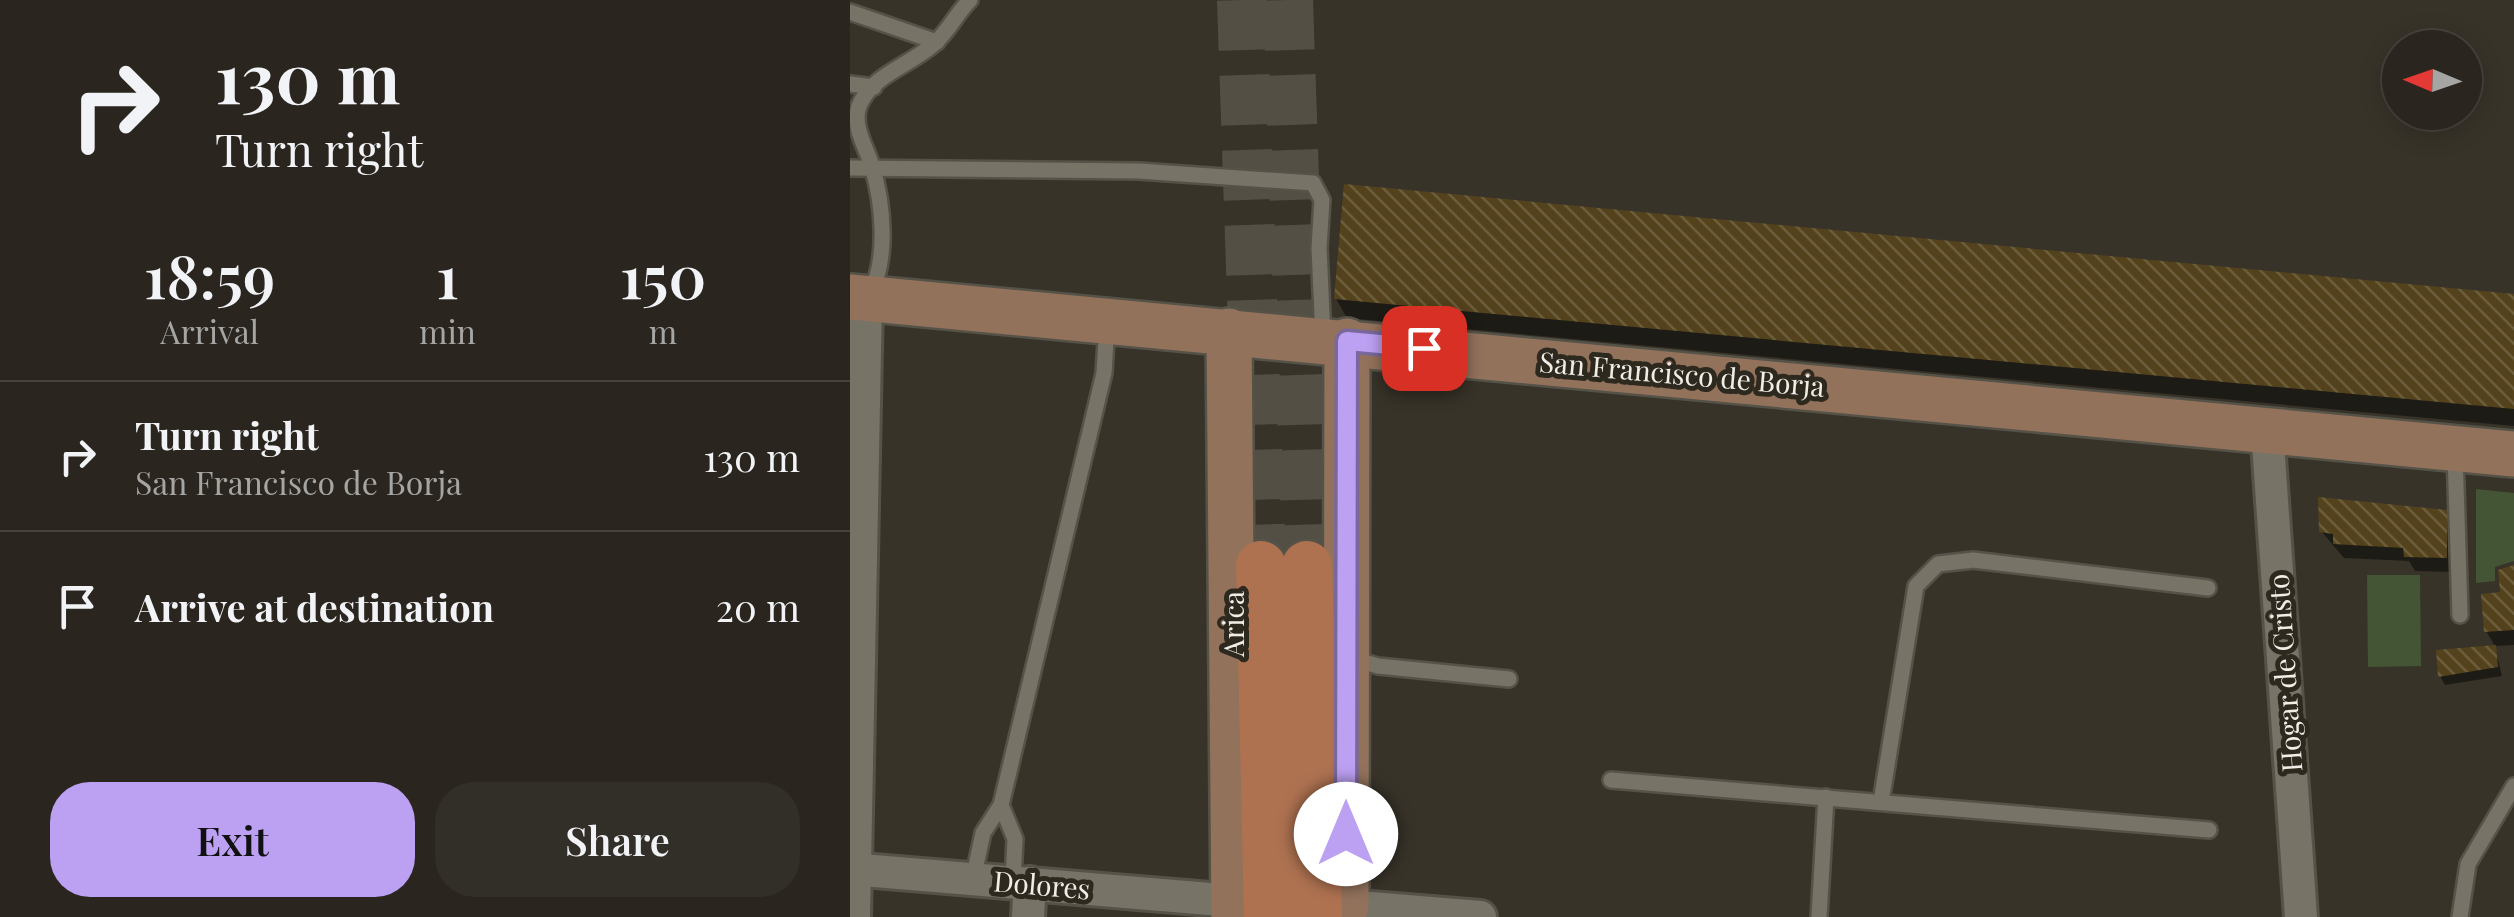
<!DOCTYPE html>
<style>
body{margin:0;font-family:"Playfair Display",serif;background:#322e28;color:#f1f3f6;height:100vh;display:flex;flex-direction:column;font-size:38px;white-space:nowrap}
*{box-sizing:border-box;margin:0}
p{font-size:32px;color:#a5a5a4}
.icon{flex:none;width:55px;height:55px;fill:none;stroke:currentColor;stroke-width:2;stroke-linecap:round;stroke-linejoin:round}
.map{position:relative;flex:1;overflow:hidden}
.details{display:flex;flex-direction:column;background:#2a261f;width:850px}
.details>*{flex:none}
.guide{background:#2a261f;color:#f1f3f6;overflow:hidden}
.needle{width:65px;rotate:272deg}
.controls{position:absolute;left:1532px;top:30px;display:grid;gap:20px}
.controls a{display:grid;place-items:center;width:100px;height:100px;border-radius:50%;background:#2a261f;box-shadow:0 5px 25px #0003,0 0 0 2px #46433d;font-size:50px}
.pin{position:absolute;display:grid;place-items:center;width:85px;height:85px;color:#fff;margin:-42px;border-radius:20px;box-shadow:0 5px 15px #0006}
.me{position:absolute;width:110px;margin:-55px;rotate:0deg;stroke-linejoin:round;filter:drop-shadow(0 0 8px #0008)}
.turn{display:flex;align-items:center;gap:35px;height:210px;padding:0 50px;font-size:45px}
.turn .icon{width:130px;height:130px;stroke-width:2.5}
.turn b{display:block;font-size:70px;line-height:85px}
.eta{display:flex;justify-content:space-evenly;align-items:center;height:170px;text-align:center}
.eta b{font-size:60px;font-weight:600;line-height:70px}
.cta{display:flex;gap:20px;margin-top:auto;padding:20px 50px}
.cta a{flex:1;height:115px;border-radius:40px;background:#bca0f2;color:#111;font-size:40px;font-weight:600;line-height:115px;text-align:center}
.cta a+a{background:#322e28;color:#f1f3f6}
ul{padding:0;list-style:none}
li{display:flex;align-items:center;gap:30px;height:150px;padding:0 50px;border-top:2px solid #46433d}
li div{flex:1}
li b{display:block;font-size:38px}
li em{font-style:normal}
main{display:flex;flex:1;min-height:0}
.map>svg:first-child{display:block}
.grass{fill:#435534}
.shadow{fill:#0007}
.building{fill:url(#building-back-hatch)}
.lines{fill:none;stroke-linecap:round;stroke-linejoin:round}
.primary-tunnel{stroke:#544f45;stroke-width:50;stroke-dasharray:50 25;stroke-linecap:butt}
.lane-casing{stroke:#555248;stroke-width:20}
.street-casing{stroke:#555248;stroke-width:38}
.secondary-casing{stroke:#555248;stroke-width:50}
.primary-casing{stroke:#555248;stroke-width:55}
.lane{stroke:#787367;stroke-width:15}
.street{stroke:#787367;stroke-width:32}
.secondary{stroke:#93725c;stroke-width:45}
.primary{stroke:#ae7251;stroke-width:50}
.route-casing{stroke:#7a689d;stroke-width:25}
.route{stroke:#bca0f2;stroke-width:18}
.labels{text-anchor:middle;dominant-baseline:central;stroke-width:10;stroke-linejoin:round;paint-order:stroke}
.street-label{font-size:28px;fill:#f0ede6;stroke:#2e291f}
</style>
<main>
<section class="details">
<div class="guide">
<div class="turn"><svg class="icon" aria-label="right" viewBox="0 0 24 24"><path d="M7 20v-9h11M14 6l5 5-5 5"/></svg><div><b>130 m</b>Turn right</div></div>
</div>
<div class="eta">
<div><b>18:59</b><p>Arrival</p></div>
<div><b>1</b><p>min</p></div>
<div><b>150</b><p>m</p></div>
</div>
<ul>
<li><svg class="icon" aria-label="right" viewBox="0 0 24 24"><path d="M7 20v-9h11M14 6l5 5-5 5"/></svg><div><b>Turn right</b><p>San Francisco de Borja</p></div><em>130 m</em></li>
<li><svg class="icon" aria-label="arrive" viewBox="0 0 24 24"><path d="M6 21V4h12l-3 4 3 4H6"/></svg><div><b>Arrive at destination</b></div><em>20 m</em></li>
</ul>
<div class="cta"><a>Exit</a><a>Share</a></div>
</section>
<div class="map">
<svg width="1664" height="917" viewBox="0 0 1664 917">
<defs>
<pattern id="building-back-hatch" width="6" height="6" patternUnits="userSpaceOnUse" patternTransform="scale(2.5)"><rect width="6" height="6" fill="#53421b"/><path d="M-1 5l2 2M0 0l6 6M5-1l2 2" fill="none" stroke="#6c5e3c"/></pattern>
</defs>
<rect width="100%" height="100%" fill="#383329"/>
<g class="grass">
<path d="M1626,489L1664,493V561L1645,567V581L1626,583Z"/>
<path d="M1517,575H1570L1571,666L1518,667Z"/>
</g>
<g class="shadow">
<path d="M1664,296V426L497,318L486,299Z"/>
<path d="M1596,512L1604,527V572L1565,571L1559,561L1494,558L1471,531Z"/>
<path d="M1664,568V645L1645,646L1636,631Z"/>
<path d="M1645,648L1652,676L1595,685L1590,676Z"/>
</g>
<g class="building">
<path d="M494,184L1664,294V409L484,299Z"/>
<path d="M1468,497L1597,510V558L1554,557L1553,548L1483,544V534L1469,532Z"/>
<path d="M1664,565V630L1634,632L1631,594L1650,592L1648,570Z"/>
<path d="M1646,645L1648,667L1588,677L1586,650Z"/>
</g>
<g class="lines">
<g class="primary-tunnel">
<path d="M392,0L411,566"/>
<path d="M438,0L457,566"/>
</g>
<g class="lane-casing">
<g id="lane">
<path d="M0,12L87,42"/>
<path d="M0,84L24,87"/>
<path d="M0,168L289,171L463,183L472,200L469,248L473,337"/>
<path d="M19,295C39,260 33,203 22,166C16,147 2,126 9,106C22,74 62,65 86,42C99,30 107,13 120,0"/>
<path d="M1605,452L1610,615"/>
<path d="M500,658L528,666L659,679"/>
<path d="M761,780L1359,830"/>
<path d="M1031,802L1066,586L1088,564L1123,560L1358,588"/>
<path d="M151,805L165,839L163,882"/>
<path d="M123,879L133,833L151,805L254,373L257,324"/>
<path d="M969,917L976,797"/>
<path d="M1610,917L1618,864L1664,786"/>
</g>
</g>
<g class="street-casing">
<g id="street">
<path d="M1417,429L1451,917"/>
<path d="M0,869L384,901"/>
<path d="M496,906L630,917"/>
<path d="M4,917L16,299"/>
<path d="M178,917L180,883"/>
</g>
</g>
<g class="secondary-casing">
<g id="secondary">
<path d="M0,297L1664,454"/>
<path d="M379,331L384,917"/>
<path d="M496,906L497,341"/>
</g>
</g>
<g class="primary-casing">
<g id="primary">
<path d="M411,566L419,917"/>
<path d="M457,566L467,917"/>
</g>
</g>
<use href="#lane" class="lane"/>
<use href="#street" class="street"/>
<use href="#secondary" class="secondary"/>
<use href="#primary" class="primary"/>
</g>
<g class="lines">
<g class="route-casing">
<path id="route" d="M496,834L497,341L574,348"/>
</g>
<use href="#route" class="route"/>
</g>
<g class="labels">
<g class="street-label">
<text transform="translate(832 373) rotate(5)">San Francisco de Borja</text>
<text transform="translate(382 624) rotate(-90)">Arica</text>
<text transform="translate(1434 673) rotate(-94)">Hogar de Cristo</text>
<text transform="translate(192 884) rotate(5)">Dolores</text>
</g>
</g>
</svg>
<div class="controls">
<a><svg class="needle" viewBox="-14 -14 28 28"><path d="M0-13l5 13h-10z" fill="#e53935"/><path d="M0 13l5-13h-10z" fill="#a5a5a4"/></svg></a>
</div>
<div class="pin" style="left:574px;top:348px;background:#d93025"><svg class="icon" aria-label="arrive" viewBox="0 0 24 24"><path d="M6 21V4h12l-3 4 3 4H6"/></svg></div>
<svg class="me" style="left:496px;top:834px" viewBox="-20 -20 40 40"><circle r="19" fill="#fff"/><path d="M0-13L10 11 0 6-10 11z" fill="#bca0f2"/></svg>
</div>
</main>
